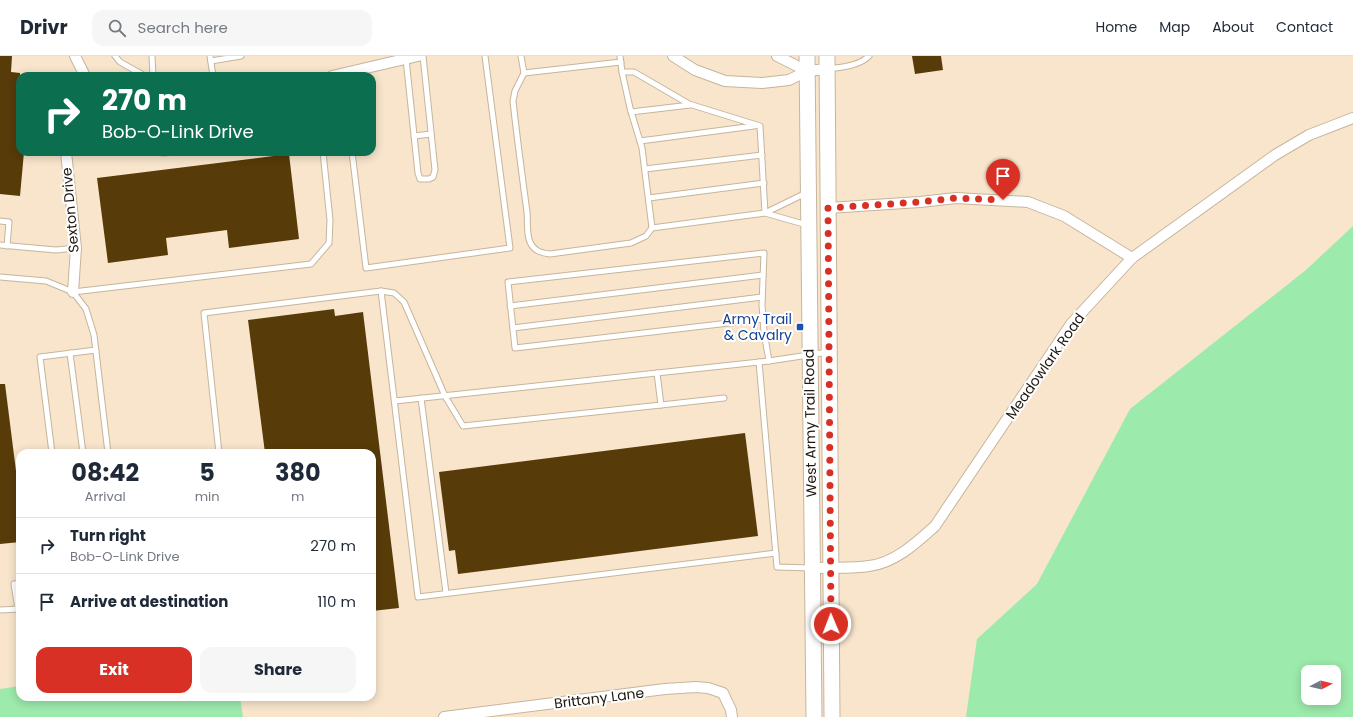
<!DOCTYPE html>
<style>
body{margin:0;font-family:Poppins,sans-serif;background:#f6f6f7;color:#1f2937;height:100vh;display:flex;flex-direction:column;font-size:15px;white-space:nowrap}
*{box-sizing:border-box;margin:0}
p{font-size:13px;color:#747a83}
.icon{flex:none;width:22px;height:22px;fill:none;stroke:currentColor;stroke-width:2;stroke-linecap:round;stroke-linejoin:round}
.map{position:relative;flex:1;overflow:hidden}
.side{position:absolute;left:16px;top:393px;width:360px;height:252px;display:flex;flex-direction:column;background:#fff;border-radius:12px;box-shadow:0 2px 10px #0003}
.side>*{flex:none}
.guide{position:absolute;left:16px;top:16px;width:360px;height:84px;border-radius:12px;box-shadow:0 2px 10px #0003;background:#0b6e4f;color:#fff;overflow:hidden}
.needle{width:26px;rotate:83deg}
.buttons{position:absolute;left:1301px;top:609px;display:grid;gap:8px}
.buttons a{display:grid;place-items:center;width:40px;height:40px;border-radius:8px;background:#fff;box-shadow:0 2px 10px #0003;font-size:20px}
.pin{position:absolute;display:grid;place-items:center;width:34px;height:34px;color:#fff;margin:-41px -17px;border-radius:50% 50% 50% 0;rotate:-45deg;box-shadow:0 0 4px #0007}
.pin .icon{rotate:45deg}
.me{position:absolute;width:44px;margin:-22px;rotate:359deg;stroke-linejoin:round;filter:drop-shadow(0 0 3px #0008)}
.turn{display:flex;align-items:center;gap:14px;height:84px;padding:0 20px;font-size:18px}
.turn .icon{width:52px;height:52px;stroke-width:2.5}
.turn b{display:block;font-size:28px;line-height:34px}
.eta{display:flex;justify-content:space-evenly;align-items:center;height:68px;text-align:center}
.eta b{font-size:24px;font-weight:700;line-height:28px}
.action{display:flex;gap:8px;margin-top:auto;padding:8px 20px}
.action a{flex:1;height:46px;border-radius:12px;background:#d93025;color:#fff;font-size:16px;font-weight:700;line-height:46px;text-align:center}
.action a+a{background:#f6f6f7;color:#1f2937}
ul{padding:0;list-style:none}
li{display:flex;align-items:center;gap:12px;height:56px;padding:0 20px;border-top:1px solid #e0e1e3}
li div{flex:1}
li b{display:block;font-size:15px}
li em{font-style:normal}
header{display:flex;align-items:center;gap:24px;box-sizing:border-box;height:56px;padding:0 20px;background:#fff;border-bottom:1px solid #e0e1e3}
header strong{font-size:19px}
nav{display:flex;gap:22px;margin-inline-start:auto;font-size:14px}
.search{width:280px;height:36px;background:#f6f6f7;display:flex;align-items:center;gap:10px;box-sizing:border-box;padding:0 14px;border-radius:12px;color:#747a83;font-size:15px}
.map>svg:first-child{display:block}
.green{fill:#9ceaac;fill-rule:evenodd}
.building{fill:#573b09}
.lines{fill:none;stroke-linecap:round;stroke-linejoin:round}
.service-casing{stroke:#c6b59c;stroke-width:7}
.minor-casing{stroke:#c6b59c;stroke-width:12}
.secondary-casing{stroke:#c6b59c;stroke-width:17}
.service{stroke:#fff;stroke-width:5}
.minor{stroke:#fff;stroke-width:10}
.secondary{stroke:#fff;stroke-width:15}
.route{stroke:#d93025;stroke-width:7;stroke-dasharray:0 12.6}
.transit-dot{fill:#1a4fb4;stroke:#fff;stroke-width:1.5}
.labels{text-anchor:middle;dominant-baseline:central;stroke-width:4;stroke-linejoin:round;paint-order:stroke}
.street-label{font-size:14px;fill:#1e180f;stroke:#fff}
.transit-label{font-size:14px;fill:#164399;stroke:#fff;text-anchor:end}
</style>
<header>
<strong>Drivr</strong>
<div class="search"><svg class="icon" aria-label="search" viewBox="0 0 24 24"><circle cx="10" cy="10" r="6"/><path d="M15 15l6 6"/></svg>Search here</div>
<nav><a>Home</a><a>Map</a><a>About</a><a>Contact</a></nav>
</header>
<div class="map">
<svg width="1353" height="661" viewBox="0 0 1353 661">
<rect width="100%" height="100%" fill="#f8e5cc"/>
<g class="green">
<path d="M1353,170V661H966L977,583L1037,528L1130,353L1306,214ZM1308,616H1334V642H1308Z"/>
<path d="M20,630V641H240L243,661H0V633Z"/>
</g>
<g class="building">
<path d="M0,0H12L11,16L20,17V96H24L20,140L0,138Z"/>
<path d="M912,0H941L943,14L915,18Z"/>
<path d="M289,98L299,183L229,192L227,174L166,182L168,199L108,207L97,122Z"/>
<path d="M334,253L335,260L363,256L399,552L372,555V397H265L248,264Z"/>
<path d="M0,328H5L17,423L20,422V486L0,488Z"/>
<path d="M745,377L758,480L458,518L455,494L449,495L439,416Z"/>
</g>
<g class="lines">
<g class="service-casing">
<g id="service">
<path d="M115,0L120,6L145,20"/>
<path d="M152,0L153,20"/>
<path d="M210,0L213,20"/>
<path d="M521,0L524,17L621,6"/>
<path d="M620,0L622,16"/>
<path d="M406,3L418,117L420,123H429L433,121L435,114L423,0"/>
<path d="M211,5L241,0"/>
<path d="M828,13C842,11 859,10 869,0"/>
<path d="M524,17L515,35L513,45C517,82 522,119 527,156C528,165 526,177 530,186C534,195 541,197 550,198L631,187L646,180L652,172"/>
<path d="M631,56L690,49"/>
<path d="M414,80L431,78"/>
<path d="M640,85L754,70"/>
<path d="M158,96L163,97L177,96"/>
<path d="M352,96L366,212L510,192L485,0"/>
<path d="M645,113L762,99"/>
<path d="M649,142L764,127"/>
<path d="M765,157L760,70L689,48L634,16H622L630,52L642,92L652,172L765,157L806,137"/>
<path d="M765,157L807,169"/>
<path d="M0,165L9,166L7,190"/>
<path d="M0,189L56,194L76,192"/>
<path d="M0,221L46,225L73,236L311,208L329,187L330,164L323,96"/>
<path d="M73,236L86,253L94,279L108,397"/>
<path d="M510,250L763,219"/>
<path d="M763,263L515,292L508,226L764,197L762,249L764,276L769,305"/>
<path d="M513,272L762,241"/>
<path d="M70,297L83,397"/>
<path d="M759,306L777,511L811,512"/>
<path d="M657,317L661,349L463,370L445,340L404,246L394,237L381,235L418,541L776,497"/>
<path d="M421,342L446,537"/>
<path d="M395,345L769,305L828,296"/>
<path d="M661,349L724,342"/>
<path d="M52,397L40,301L96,294"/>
<path d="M219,397L204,257L381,235"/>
<path d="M18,553L14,528L20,527"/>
<path d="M0,554L20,553"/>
</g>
</g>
<g class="minor-casing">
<g id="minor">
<path d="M75,0L85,20"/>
<path d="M673,0L695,14L725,25L762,27L789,24L807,15L827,13"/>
<path d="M777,0L807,15"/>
<path d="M332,20L418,0"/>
<path d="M66,96L76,192L73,236"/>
<path d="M828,152L920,146L956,142L1028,146L1064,160L1132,202"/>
<path d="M812,512C831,511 851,513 869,510C895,507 916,487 935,470L1071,268L1132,202L1275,99L1309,79L1353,62"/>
<path d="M444,661L665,633L696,631L708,632L723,637L731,654L732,661"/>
</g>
</g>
<g class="secondary-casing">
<g id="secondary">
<path d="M807,0L814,661"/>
<path d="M827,0L832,661"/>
</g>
</g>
<use href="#service" class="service"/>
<use href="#minor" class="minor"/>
<use href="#secondary" class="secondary"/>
</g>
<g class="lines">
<path class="route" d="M831,568L828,152L920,146L956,142L1003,144"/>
</g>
<rect class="transit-dot" x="796" y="267" width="8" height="8" rx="2"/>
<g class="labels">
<g class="street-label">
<text transform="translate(70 154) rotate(-95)">Sexton Drive</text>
<text transform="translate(1045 310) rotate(-55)">Meadowlark Road</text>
<text transform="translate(810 367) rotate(-91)">West Army Trail Road</text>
<text transform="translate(599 642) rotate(-7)">Brittany Lane</text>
</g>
<g class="transit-label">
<text x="792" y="263">Army Trail<tspan x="792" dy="16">&amp; Cavalry</tspan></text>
</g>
</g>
</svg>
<div class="buttons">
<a><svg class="needle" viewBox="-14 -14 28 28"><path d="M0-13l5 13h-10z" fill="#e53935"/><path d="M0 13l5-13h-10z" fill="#747a83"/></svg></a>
</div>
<div class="pin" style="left:1003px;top:144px;background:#d93025"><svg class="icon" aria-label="arrive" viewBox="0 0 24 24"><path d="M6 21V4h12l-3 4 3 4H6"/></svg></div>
<svg class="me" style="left:831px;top:568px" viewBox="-20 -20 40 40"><circle r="17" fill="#d93025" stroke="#fff" stroke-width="3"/><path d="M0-11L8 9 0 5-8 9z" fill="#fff"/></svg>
<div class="guide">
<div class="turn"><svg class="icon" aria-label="right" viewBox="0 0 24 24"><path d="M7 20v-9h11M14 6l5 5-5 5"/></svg><div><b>270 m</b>Bob-O-Link Drive</div></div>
</div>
<section class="side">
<div class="eta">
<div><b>08:42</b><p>Arrival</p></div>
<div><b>5</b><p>min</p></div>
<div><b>380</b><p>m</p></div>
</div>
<ul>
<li><svg class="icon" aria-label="right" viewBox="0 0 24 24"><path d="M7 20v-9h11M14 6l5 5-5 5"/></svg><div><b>Turn right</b><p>Bob-O-Link Drive</p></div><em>270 m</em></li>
<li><svg class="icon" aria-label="arrive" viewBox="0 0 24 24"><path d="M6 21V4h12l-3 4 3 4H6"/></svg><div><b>Arrive at destination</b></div><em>110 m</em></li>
</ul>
<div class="action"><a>Exit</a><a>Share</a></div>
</section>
</div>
